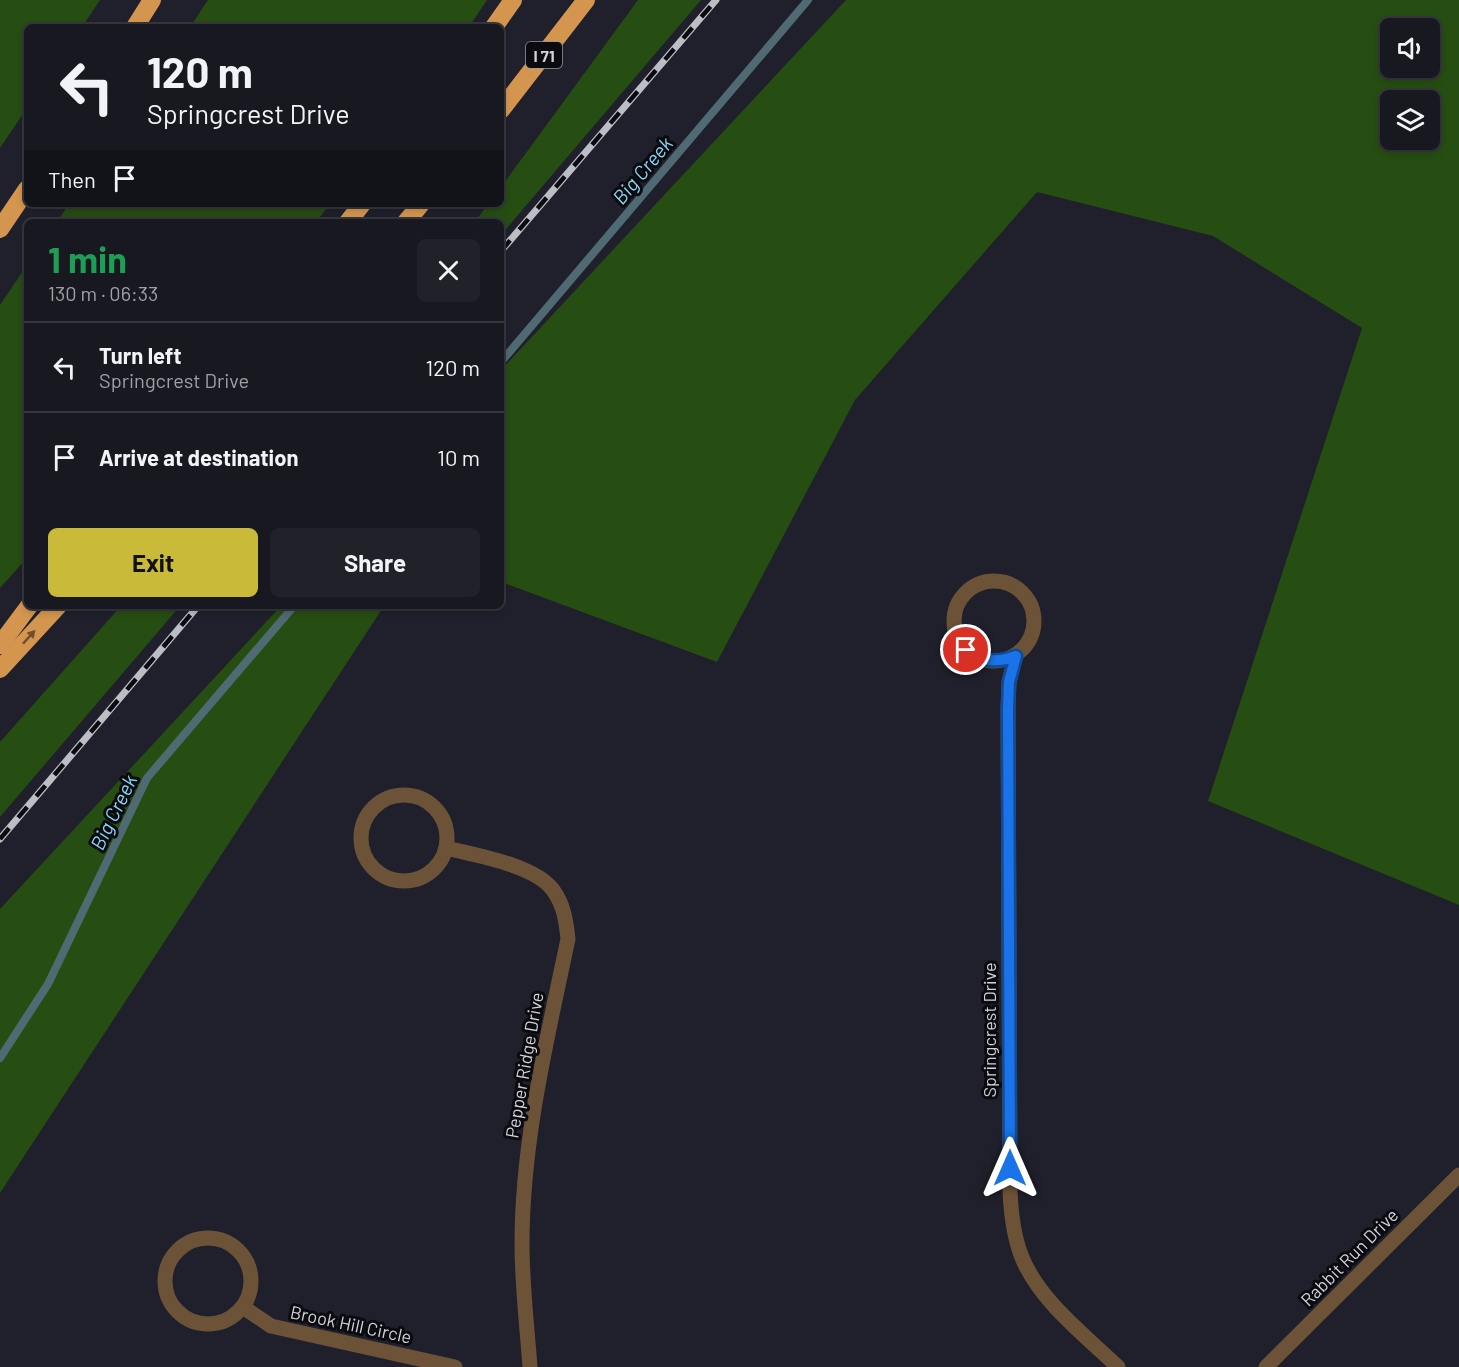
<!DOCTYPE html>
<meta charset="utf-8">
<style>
body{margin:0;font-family:Barlow,sans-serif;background:#202129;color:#f1f3f6;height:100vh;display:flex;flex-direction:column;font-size:22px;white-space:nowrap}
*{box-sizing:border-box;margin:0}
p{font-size:20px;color:#9ea0a5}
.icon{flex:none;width:33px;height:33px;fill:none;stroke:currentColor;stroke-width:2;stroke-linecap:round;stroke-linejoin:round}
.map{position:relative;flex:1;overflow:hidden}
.sheet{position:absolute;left:24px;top:219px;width:480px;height:390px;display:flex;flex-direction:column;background:#171820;border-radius:9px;box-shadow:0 3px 9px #0003,0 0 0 2px #36373e}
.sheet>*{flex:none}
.banner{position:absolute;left:24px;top:24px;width:480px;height:183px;border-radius:9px;box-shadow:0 3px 9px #0003,0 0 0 2px #36373e;background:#171820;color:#f1f3f6;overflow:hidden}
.buttons{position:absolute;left:1380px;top:18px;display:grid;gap:12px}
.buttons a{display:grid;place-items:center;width:60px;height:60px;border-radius:9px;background:#171820;box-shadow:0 3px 9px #0003,0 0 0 2px #36373e;font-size:30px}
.pin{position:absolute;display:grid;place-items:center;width:51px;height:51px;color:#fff;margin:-26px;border:3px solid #fff;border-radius:50%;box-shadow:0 2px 6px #0007}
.me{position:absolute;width:66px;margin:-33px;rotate:0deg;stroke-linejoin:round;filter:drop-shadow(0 0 4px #0008)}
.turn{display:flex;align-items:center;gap:21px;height:126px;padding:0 24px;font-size:27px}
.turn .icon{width:78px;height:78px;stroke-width:2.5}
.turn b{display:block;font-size:42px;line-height:51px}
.then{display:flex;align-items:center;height:57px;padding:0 24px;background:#0003;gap:12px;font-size:22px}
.round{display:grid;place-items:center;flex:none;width:63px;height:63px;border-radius:9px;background:#202129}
.overview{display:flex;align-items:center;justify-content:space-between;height:102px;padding:0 24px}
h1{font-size:36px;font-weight:700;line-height:45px;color:#1e9e55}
.button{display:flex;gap:12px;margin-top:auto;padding:12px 24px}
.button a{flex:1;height:69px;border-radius:9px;background:#caba39;color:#111;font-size:24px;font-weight:700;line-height:69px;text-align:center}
.button a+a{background:#202129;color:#f1f3f6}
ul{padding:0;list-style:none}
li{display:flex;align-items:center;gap:18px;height:90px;padding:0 24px;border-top:2px solid #36373e}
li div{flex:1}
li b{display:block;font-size:22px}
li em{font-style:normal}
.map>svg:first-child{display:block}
.green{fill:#264d12;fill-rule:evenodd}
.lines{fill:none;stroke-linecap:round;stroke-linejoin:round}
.stream{stroke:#506a74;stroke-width:8}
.street{stroke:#6c5338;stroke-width:15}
.highway{stroke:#d4964e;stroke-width:18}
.rail-casing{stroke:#bcbec5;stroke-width:7}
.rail{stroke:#0a0a0f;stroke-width:4.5;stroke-dasharray:14;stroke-linecap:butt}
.oneway{fill:#6f502e}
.route-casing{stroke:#114b97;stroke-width:15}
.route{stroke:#1a73e8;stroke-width:10}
.labels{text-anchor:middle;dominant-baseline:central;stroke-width:6;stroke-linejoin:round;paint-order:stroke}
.shield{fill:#0a0a0f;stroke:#95979d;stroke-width:1.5}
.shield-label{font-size:16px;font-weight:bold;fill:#d1d3da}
.street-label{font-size:18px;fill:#d1d3da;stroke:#0a0a0f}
.water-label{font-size:20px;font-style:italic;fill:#87d7f3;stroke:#0a0a0f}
</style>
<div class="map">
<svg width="1459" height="1367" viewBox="0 0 1459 1367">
<rect width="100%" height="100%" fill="#1f202b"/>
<g class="green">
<path d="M0,0H100L82,27H27V108L0,148Z"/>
<path d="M208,0H487L469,27H190Z"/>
<path d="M638,0H701L501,235V222H475L488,204H501V187Z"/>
<path d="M846,0H1459V905L1208,801L1362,328L1213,236L1037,192L855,400L717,662L501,582V370ZM1390,28H1430V68H1390ZM1390,100H1430V140H1390Z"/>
<path d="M69,204H330L316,222H57Z"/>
<path d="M27,265V558L0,588V305Z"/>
<path d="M121,606H180L0,817V742Z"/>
<path d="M281,606H384L0,1193V909Z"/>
</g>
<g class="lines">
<g class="stream">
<path d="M501,362L808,0"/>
<path d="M0,1058L48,984L147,778L294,606"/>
</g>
<g class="street">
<circle cx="994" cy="621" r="40"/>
<path d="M1016,655L1009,682L1008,708L1010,1191C1011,1213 1013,1234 1021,1255C1038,1300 1085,1335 1118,1367"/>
<circle cx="404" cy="838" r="43"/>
<path d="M446,848C475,855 535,865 553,890C564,905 566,921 568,939C547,1039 522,1141 522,1244C522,1285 527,1326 530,1367"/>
<circle cx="208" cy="1281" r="43"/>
<path d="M243,1307L271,1326L455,1367"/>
<path d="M1266,1367L1459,1175"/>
</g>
<g class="highway">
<path d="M135,27L152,0"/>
<path d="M494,27L513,0"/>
<path d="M501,110L586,0"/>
<path d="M348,222L362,204"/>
<path d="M406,222L421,204"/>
<path d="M0,229L27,189"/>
<path d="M0,645L29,606"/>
<path d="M0,669L58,606"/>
</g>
<g class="rail-casing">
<g id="rail">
<path d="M501,251L716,0"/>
<path d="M0,839L198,606"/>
</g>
</g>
<use href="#rail" class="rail"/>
</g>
<defs><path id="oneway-solid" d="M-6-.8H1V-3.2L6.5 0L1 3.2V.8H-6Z" transform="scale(1.5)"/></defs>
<use class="oneway" href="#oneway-solid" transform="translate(29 637) rotate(-48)"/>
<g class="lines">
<g class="route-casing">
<path id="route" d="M966,650C983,662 997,663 1016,656L1009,682L1008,708L1010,1168"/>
</g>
<use href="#route" class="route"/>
</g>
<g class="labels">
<rect class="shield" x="526" y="42" width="36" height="26" rx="4.5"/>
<g class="shield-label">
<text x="544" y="55">I 71</text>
</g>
<g class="street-label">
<text transform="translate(989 1030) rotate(-90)">Springcrest Drive</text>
<text transform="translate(524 1065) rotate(-80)">Pepper Ridge Drive</text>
<text transform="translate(1349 1257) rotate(-45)">Rabbit Run Drive</text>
<text transform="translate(351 1324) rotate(12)">Brook Hill Circle</text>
</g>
<g class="water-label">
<text transform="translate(642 170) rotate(-50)">Big Creek</text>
<text transform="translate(113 812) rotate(-64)">Big Creek</text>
</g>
</g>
</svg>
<div class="buttons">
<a><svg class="icon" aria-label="sound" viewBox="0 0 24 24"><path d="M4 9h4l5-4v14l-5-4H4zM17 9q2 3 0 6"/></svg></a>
<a><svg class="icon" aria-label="layers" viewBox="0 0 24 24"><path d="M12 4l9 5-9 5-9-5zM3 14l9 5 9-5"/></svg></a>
</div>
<div class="pin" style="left:966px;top:650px;background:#d93025"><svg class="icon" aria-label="arrive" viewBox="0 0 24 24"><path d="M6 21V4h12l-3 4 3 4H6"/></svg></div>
<svg class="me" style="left:1010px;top:1168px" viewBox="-20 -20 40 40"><path d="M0-17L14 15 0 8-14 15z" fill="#1a73e8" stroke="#fff" stroke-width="4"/></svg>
<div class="banner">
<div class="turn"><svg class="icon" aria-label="left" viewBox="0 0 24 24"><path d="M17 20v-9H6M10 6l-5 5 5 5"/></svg><div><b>120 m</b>Springcrest Drive</div></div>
<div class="then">Then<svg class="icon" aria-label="arrive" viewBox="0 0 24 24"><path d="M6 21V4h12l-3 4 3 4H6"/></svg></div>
</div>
<section class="sheet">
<div class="overview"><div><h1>1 min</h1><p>130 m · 06:33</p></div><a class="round"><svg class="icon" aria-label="close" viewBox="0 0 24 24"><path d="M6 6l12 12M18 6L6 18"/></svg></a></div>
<ul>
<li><svg class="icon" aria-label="left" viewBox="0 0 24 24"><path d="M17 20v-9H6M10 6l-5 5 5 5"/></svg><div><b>Turn left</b><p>Springcrest Drive</p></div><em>120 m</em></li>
<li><svg class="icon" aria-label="arrive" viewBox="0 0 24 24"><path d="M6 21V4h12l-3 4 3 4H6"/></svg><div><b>Arrive at destination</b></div><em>10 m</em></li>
</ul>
<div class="button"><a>Exit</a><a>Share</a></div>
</section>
</div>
